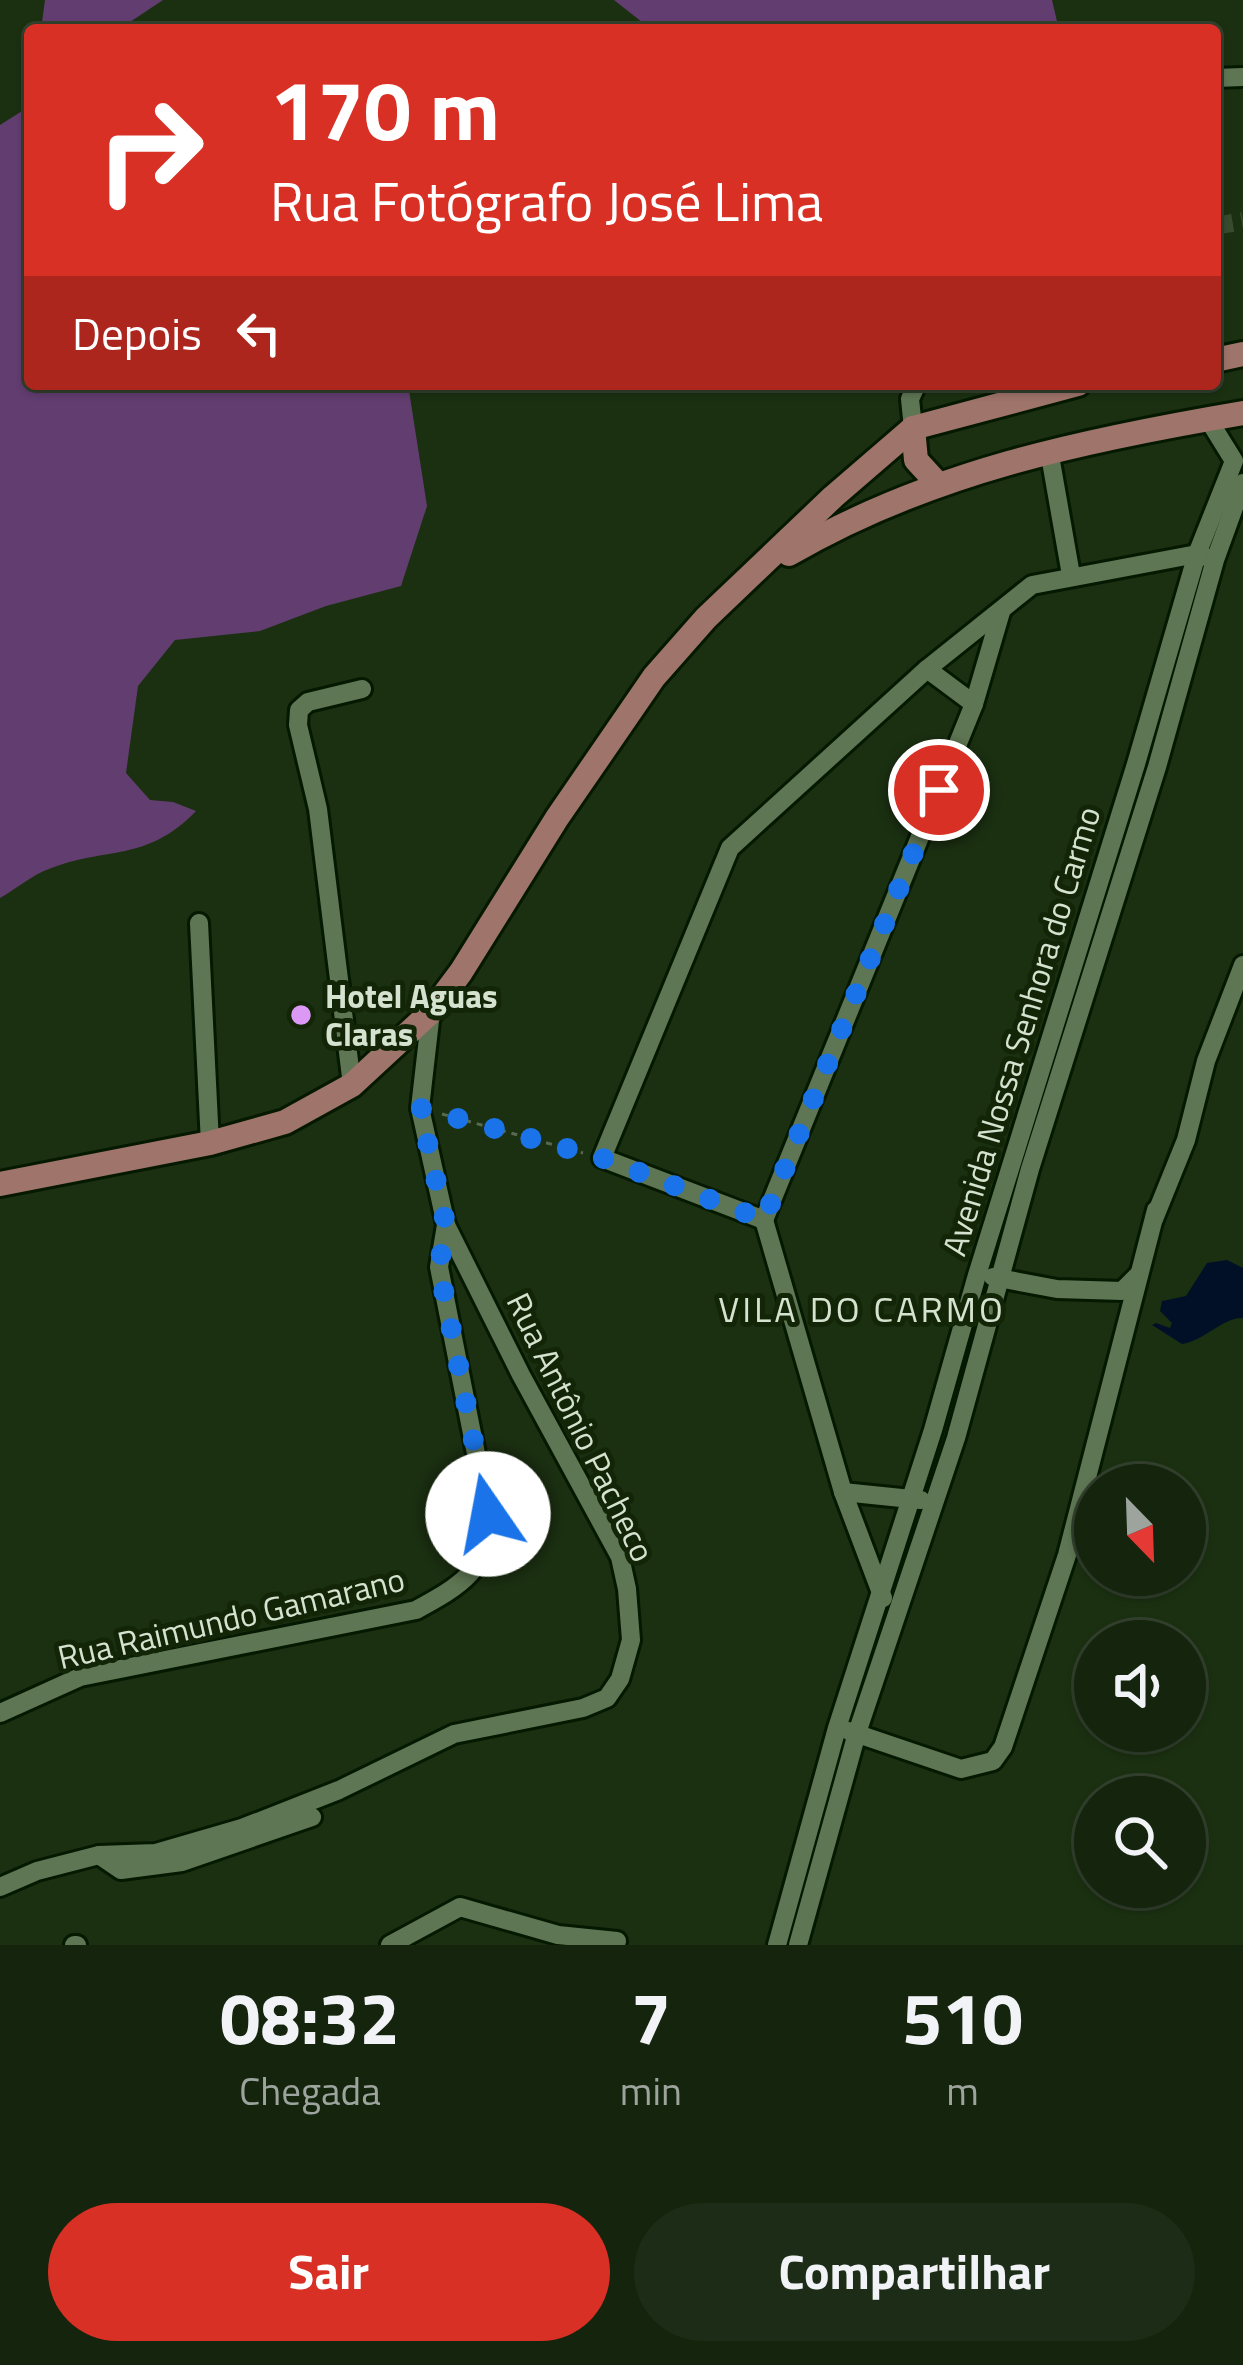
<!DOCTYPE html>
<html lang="pt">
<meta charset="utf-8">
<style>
body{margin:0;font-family:"Titillium Web",sans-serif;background:#1d2c16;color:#f1f3f6;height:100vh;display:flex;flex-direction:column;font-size:45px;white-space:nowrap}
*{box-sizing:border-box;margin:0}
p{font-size:39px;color:#9da49d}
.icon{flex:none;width:66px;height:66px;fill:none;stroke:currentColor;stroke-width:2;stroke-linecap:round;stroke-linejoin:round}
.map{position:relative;height:1945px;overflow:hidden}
.drawer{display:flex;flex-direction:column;background:#14240d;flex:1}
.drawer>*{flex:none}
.banner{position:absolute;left:24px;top:24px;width:1197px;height:366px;border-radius:12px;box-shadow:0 3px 9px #0004,0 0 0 3px #33412e;background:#d93025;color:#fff;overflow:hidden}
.needle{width:78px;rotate:157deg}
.fabs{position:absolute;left:1074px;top:1464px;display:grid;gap:24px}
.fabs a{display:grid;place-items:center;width:132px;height:132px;border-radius:50%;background:#14240d;box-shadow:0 3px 9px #0004,0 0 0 3px #33412e;font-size:60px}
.pin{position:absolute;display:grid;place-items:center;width:102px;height:102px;color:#fff;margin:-51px;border:6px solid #fff;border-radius:50%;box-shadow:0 3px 12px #0007}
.me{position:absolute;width:132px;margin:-66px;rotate:348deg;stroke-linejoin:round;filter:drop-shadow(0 0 9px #0008)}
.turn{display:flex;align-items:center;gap:42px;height:252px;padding:0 48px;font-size:54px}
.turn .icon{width:156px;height:156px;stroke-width:2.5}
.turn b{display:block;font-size:84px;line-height:102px}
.then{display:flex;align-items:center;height:114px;padding:0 48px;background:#0003;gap:24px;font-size:45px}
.eta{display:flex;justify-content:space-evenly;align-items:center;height:204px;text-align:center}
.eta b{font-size:72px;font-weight:700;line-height:84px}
.button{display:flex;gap:24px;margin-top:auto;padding:24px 48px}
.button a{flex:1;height:138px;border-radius:72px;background:#d93025;color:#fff;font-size:48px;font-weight:700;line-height:138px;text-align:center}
.button a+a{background:#1d2c16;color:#f1f3f6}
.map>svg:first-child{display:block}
.green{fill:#623d70}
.water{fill:#011027}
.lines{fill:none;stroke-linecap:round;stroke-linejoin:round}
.minor-tunnel{stroke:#374b2e;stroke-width:18;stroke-dasharray:18 9;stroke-linecap:butt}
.minor-casing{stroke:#051800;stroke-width:24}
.major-casing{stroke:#051800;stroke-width:30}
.path{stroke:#57694e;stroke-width:3;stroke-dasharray:6 6;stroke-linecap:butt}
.minor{stroke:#5e7653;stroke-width:18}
.major{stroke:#9f746a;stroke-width:24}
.route{stroke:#1a73e8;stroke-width:21;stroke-dasharray:0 37.8}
.poi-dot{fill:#db99f5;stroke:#122607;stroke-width:4.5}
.labels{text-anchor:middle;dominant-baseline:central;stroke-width:10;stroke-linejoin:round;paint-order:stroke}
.poi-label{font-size:33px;font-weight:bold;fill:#d5e2cf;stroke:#122607;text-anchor:start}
.street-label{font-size:33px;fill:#d5e2cf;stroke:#122607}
.neighbourhood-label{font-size:36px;letter-spacing:3px;fill:#d5e2cf;stroke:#122607}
</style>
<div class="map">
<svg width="1243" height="1945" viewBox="0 0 1243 1945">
<rect width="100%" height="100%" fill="#1b3011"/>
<g class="green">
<path d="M45,0H163L121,28L41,30Z"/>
<path d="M614,0H1052L1059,30H652Z"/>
<path d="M30,106V384H408L427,506L401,586L326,606L260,631L175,640L138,686L126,773L150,800L173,802L196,811C146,863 106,846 49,869C32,875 16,889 0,898V125Z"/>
</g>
<path class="water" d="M1227,1260L1243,1268V1318C1223,1317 1204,1341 1182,1344L1152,1325L1156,1323L1170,1328L1172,1323L1160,1311L1162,1301L1186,1296L1207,1263Z"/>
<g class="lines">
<path class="minor-tunnel" d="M1215,226L1243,221"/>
<g class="minor-casing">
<g id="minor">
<path d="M1215,78L1243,77"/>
<path d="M913,428L910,399L917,384"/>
<path d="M1049,450L1071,575"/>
<path d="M927,669L974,704"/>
<path d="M199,923L210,1143"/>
<path d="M352,1085L318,809L298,725L299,710L308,702L362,689"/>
<path d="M1154,1219L1186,1140L1206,1061L1243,965"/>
<path d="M764,1220L602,1158L730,848L927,669L1032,585L1197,554L1206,557"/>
<path d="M764,1220L974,704L1001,612"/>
<path d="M764,1220L843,1492L883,1598"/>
<path d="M993,1277L1057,1289L1122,1291L1138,1275"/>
<path d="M843,1492L921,1500"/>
<path d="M0,1713L80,1677L416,1610C460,1586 491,1569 488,1514L439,1267L446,1225L420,1108L431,1012"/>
<path d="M849,1731L961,1769L993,1761L1003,1747L1067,1555L1156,1210"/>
<path d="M99,1855L121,1870L182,1862L312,1817"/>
<path d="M0,1887L37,1871L99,1855L156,1853L242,1828L339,1790L454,1734L583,1708L607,1698L620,1679L631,1640L627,1589L620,1557L521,1375L446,1225"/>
<path d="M74,1945H77"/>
<path d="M390,1945L460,1907L558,1935L617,1941"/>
<path d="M777,1945L837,1728L933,1430L977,1275L1136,764L1197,554L1234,461L1208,419"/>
<path d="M798,1945L857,1733L956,1438L1030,1169L1157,767L1215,560L1243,483"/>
</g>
</g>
<g class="major-casing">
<g id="major">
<path d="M1215,360L1243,354"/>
<path d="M913,428L916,460L938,484"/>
<path d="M789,554C930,472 1084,440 1243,413"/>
<path d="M0,1184L210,1143L285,1122L352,1085L431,1012L461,972L557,818L654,677L706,618L833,497L913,428L1078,384"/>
</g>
</g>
<path class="path" d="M442,1114L583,1153"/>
<use href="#minor" class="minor"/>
<use href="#major" class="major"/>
</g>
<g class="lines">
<path class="route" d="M488,1514L439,1267L446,1225L420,1108L602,1158L764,1220L939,790"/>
</g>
<circle class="poi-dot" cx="301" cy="1015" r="12"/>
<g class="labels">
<g class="poi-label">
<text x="325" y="996">Hotel Aguas<tspan x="325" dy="38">Claras</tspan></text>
</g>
<g class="street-label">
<text transform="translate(1021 1031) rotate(-73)">Avenida Nossa Senhora do Carmo</text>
<text transform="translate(581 1427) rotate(64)">Rua Antônio Pacheco</text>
<text transform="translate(231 1618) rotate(-13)">Rua Raimundo Gamarano</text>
</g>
<g class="neighbourhood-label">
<text x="862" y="1308">VILA DO CARMO</text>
</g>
</g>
</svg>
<div class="fabs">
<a><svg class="needle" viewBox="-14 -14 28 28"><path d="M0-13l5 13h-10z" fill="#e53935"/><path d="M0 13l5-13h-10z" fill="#9da49d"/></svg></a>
<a><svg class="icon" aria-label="sound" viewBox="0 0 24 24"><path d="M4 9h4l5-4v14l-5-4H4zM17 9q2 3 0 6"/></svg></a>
<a><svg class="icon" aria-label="search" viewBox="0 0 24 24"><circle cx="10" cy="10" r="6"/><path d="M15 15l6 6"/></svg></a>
</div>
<div class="pin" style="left:939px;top:790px;background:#d93025"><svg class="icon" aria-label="arrive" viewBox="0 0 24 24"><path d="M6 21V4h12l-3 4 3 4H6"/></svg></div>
<svg class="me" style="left:488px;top:1514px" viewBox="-20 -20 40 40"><circle r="19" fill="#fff"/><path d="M0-13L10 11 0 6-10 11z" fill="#1a73e8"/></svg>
<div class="banner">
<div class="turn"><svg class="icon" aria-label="right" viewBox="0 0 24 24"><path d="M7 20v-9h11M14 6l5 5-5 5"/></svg><div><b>170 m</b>Rua Fotógrafo José Lima</div></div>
<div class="then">Depois<svg class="icon" aria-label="left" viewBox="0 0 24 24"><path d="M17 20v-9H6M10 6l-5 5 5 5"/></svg></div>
</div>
</div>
<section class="drawer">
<div class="eta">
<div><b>08:32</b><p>Chegada</p></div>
<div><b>7</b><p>min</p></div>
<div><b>510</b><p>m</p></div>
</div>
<div class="button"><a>Sair</a><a>Compartilhar</a></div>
</section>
